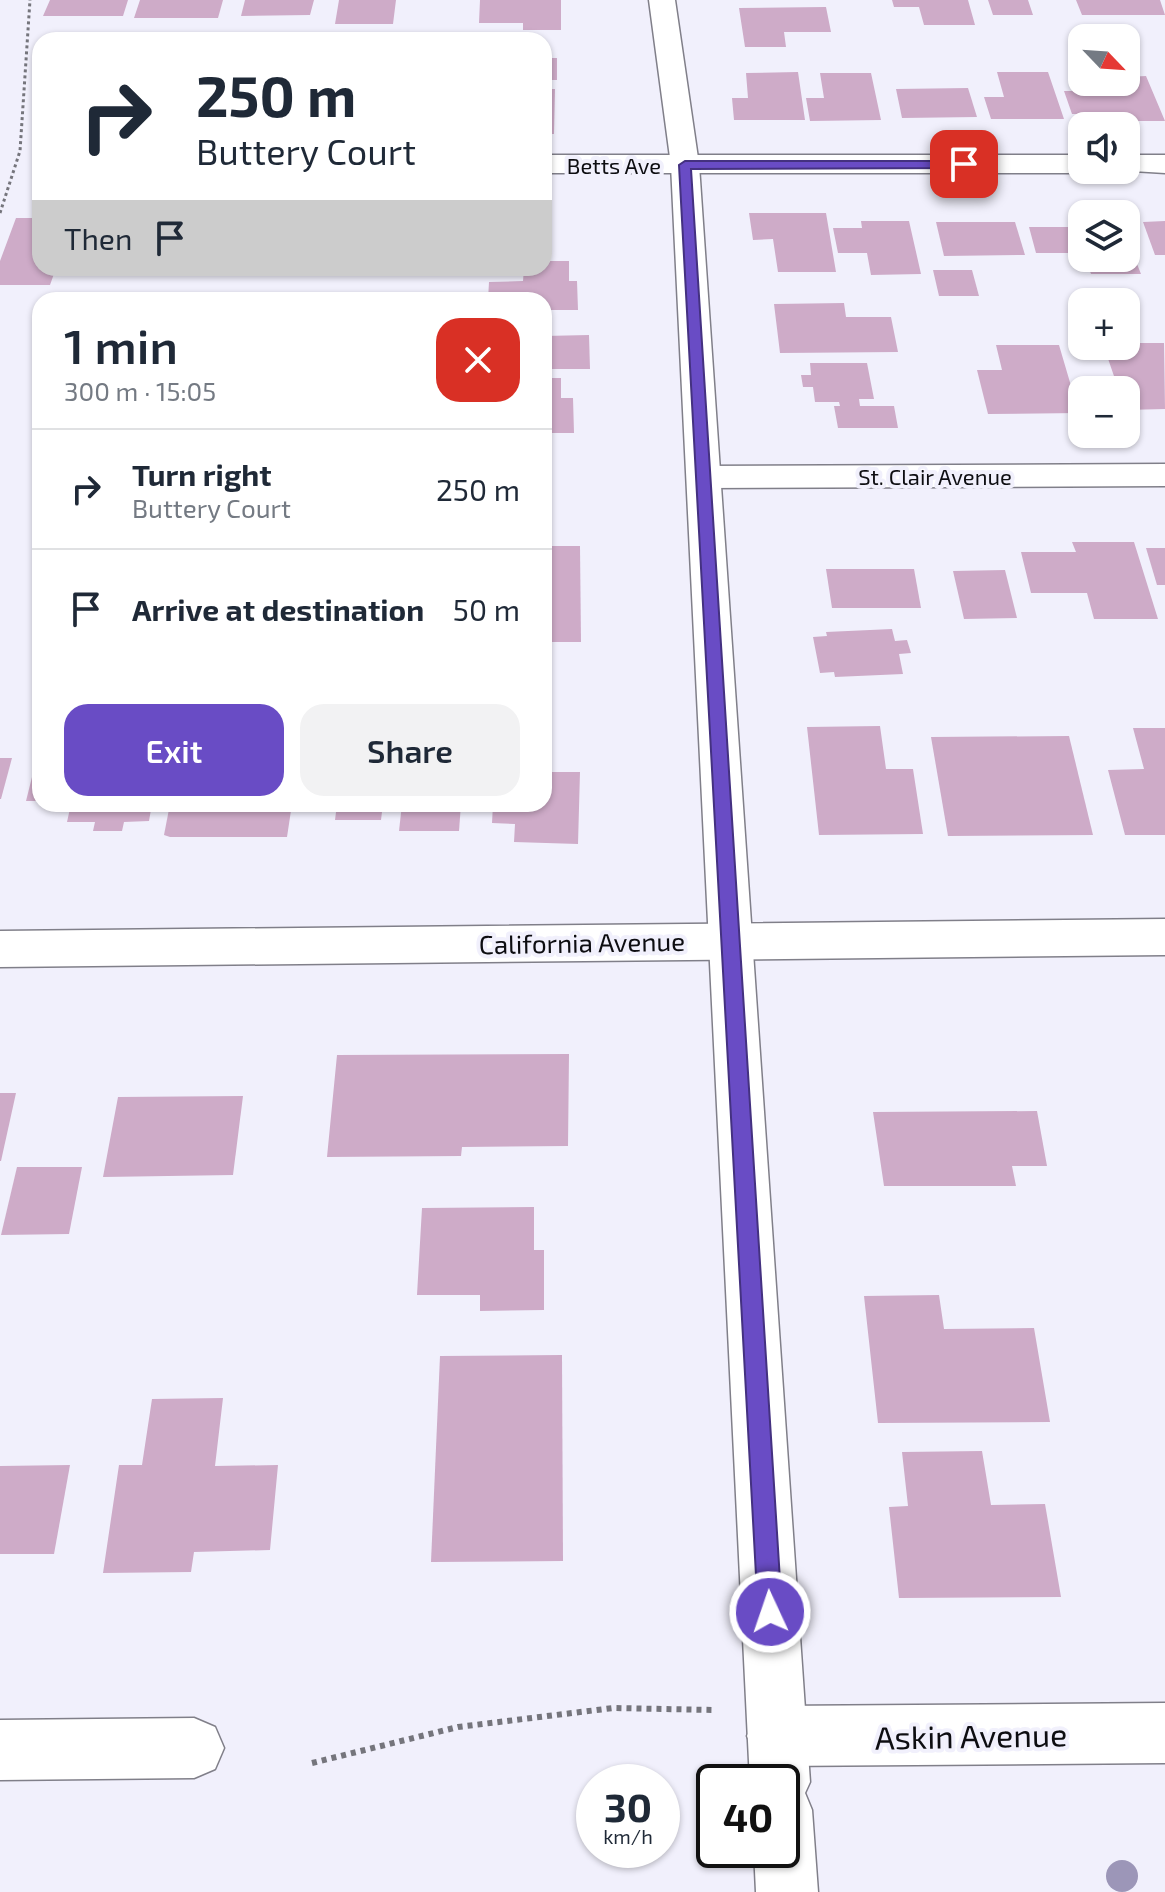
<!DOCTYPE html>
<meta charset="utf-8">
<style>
body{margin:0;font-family:"Exo 2",sans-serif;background:#f2f2f3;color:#1f2937;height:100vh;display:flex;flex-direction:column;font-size:30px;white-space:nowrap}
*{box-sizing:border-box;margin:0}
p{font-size:26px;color:#747a83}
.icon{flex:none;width:44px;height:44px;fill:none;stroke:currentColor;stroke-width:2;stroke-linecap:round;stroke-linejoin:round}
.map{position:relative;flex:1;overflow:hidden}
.sheet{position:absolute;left:32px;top:292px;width:520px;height:520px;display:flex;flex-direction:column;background:#fff;border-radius:24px;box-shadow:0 2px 6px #0004}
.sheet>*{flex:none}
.guide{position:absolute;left:32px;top:32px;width:520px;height:244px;border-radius:24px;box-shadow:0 2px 6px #0004;background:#fff;color:#1f2937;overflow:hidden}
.needle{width:52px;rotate:115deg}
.tools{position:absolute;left:1068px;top:24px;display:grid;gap:16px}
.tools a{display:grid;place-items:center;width:72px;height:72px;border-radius:16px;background:#fff;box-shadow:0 2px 6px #0004;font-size:40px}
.speed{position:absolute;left:576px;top:1764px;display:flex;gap:16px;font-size:40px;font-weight:700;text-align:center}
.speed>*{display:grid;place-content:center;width:104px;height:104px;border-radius:50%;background:#fff;box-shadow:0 2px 6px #0004;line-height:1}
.speed small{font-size:20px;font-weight:400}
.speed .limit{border:4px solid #111;border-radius:12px;background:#fff;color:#111}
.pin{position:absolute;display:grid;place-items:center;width:68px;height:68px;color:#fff;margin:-34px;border-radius:16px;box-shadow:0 4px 12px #0006}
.me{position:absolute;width:88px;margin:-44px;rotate:357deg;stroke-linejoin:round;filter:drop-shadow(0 0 6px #0008)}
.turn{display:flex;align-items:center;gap:28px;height:168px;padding:0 32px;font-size:36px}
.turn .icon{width:104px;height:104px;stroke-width:2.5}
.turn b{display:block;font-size:56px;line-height:68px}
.then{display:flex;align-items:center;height:76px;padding:0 32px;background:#0003;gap:16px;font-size:30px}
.round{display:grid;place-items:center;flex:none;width:84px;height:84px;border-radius:24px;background:#f2f2f3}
.head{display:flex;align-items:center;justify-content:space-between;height:136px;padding:0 32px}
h1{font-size:48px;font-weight:600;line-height:60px}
.cta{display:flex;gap:16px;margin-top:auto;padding:16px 32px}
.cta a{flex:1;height:92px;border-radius:24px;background:#694cc5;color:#fff;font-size:32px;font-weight:600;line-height:92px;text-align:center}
.cta a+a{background:#f2f2f3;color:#1f2937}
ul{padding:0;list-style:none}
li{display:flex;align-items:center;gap:24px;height:120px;padding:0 32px;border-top:2px solid #e0e1e3}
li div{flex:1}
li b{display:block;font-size:30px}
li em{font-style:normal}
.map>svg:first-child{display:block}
.building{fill:#ceabc8}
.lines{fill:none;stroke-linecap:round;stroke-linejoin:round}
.street-casing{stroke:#807f89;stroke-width:3}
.secondary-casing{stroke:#807f89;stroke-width:3}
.path-far1{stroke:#75757c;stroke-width:3;stroke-dasharray:3 3;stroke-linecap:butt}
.path{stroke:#75757c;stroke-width:6;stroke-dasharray:5 5;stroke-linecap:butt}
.street{fill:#fff;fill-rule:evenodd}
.secondary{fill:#fff;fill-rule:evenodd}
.tree{fill:#9c96b8}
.route{fill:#694cc5;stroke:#443180;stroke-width:2}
.labels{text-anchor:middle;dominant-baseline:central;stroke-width:8;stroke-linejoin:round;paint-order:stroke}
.far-street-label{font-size:22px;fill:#0d0d11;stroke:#f1f0fc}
.street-label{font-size:26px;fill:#0d0d11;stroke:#f1f0fc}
.near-street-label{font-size:32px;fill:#0d0d11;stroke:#f1f0fc}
</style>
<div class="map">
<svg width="1165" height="1892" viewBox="0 0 1165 1892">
<rect width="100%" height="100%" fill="#f1f0fc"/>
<g class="building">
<path d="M50,0H128L123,16H43Z"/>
<path d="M140,0H223L218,18H134Z"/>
<path d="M245,0H314L310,15L241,16Z"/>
<path d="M339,0H396L393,24H335Z"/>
<path d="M480,0H561V30H523V23H479Z"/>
<path d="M892,0H968L975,25H924L919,7H894Z"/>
<path d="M988,0H1028L1033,15H993Z"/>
<path d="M1076,0H1160L1165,15H1082Z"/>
<path d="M826,7L831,32H784L786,47H745L739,8Z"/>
<rect x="544" y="58" width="13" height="22"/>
<path d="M798,72L805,120H734L732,98H748L746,73Z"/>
<path d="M997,72H1048L1064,119H991L984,97H1004Z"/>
<path d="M820,73H871L881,120L810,121L806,98H824Z"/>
<path d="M1146,76L1165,121H1119L1116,114H1072L1064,91H1106L1103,82H1126V77Z"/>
<path d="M968,88L977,117L902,118L896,89Z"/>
<path d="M544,89H555L554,134H544Z"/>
<path d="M749,213H826L836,272H778L773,239L753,240Z"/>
<path d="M16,218H40V268H56L50,285H0V261Z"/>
<path d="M861,221H909L921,274L871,275L867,253H838L833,228H862Z"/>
<path d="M1073,221H1082V253H1036L1029,227H1075Z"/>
<path d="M1165,221V255H1155L1143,222Z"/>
<path d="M936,222H1015L1025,255L944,256Z"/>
<path d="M1126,236L1141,274H1091L1085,258H1126Z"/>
<path d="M544,261H569V281H577L578,310H544V300H488L489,282L523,281L524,268H544Z"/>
<path d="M933,270H972L979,296H939Z"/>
<path d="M844,303L846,317H891L898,352L780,353L774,304Z"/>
<path d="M589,335L590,369H544V336Z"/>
<path d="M1126,343H1164L1165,409L1126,410V390H1083L1080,379H1115L1105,350L1108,346H1126Z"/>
<path d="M996,345H1059L1079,413L988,414L977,370H1002Z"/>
<path d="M810,363H867L874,399H859L860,406H894L898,428H838L834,406H840L839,402H815L813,387H803L801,375H811Z"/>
<path d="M544,378H561V398H573L574,433H544Z"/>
<path d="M1072,542H1134L1158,619H1094L1087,593H1031L1021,552H1076Z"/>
<path d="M544,546H580L581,642H544Z"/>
<path d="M1146,548H1165V585H1157Z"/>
<path d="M826,569H914L921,608H832Z"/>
<path d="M1005,570L1017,618L964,619L953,571Z"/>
<path d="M892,629L895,641L907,640L911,653L899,654L903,674L835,677L834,672L820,673L813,637L827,636L826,632Z"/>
<path d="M544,723H552L550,772H580L578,844L514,842L515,824L492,823L493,804H544Z"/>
<path d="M880,726L886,769H913L923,834L819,835L807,727Z"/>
<path d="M1133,728H1165V835H1125L1108,770L1144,769Z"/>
<path d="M1069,736L1093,835L948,836L931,737Z"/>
<path d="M0,758H12L1,799H0Z"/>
<path d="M36,761H40V801H26Z"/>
<path d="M71,804H152L149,821L124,822L122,831H93L95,822H67Z"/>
<path d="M170,804H292L287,837H170L164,835Z"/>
<path d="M337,804H383L381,820H335Z"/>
<path d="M402,804H461L459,831H399Z"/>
<path d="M569,1054L568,1146L462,1147L461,1156L327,1157L337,1055Z"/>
<path d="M0,1093H16L1,1161H0Z"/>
<path d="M243,1096L233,1175L103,1177L118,1097Z"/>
<path d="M1037,1111L1047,1166H1012L1016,1186H884L873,1112Z"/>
<path d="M17,1167H82L69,1234L1,1235Z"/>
<path d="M534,1207V1250H544V1310L480,1311V1295H417L422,1208Z"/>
<path d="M939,1295L944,1329L1034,1328L1050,1422L878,1423L864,1296Z"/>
<path d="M562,1355L563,1561L431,1562L440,1356Z"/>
<path d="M223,1398L215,1466L278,1465L270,1550L194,1552L191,1572L103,1573L119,1465H142L152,1399Z"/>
<path d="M982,1451L991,1505L1045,1504L1061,1597L899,1598L889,1507L908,1506L902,1452Z"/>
<path d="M70,1465L54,1554H0V1466Z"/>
</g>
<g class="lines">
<g class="street-casing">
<g id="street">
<path d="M544,155H1082V170H1092L1082,173H544Z"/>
<path d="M1126,155H1165V173L1116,170H1126Z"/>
<path d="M1165,464V486L705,488L693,485L688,477L693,469L705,466Z"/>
<path d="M1165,919V955L0,967V931Z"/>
<path d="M1165,1703V1763L777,1766L756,1757L747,1736L756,1715L777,1706Z"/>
<path d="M194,1718L215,1727L224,1748L215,1769L194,1778L0,1780V1720Z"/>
</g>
</g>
<g class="secondary-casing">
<path id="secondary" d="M649,0H675L699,165L810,1782L805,1793L812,1810L818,1892H756L754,1850H782V1782H750L671,165Z"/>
</g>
<path class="path-far1" d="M0,213L20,151L30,0"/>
<path class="path" d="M312,1763L458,1727L613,1708L714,1710"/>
<use href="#street" class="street"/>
<use href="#secondary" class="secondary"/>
</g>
<circle class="tree" cx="1122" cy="1876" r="16"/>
<path class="route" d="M685,161H964L970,164L964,168L691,169L782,1612L778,1620L770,1624L762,1620L758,1612L679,165Z"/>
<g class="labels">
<g class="far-street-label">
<text x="614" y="165">Betts Ave</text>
<text x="935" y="476">St. Clair Avenue</text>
</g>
<g class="street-label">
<text transform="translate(582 942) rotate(-1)">California Avenue</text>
</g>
<g class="near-street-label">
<text transform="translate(971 1735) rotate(-1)">Askin Avenue</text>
</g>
</g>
</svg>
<div class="tools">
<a><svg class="needle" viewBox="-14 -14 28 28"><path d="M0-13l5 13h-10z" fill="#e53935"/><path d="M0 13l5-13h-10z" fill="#747a83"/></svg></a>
<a><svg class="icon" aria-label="sound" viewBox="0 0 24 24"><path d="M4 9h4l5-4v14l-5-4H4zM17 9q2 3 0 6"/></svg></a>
<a><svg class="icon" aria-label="layers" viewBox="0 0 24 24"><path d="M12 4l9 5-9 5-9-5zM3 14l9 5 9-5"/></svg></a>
<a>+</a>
<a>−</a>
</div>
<div class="speed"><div>30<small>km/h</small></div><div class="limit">40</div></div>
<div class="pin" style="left:964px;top:164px;background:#d93025"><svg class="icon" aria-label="arrive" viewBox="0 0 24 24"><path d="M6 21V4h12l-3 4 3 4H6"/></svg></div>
<svg class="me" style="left:770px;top:1612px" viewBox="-20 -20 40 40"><circle r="17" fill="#694cc5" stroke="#fff" stroke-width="3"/><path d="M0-11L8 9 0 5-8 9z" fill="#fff"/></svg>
<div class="guide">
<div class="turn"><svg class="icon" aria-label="right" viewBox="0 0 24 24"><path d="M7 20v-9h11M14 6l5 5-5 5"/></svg><div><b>250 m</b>Buttery Court</div></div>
<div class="then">Then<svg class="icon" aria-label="arrive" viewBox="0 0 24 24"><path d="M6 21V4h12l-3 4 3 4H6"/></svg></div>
</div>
<section class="sheet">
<div class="head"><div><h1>1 min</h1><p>300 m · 15:05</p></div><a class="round" style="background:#d93025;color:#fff"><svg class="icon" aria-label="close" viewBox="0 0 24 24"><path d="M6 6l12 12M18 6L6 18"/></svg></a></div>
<ul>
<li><svg class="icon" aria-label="right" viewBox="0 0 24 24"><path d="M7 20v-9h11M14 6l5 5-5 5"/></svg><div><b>Turn right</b><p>Buttery Court</p></div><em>250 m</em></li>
<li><svg class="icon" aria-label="arrive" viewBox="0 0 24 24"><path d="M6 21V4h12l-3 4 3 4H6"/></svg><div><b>Arrive at destination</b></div><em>50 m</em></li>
</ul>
<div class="cta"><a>Exit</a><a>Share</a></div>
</section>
</div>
